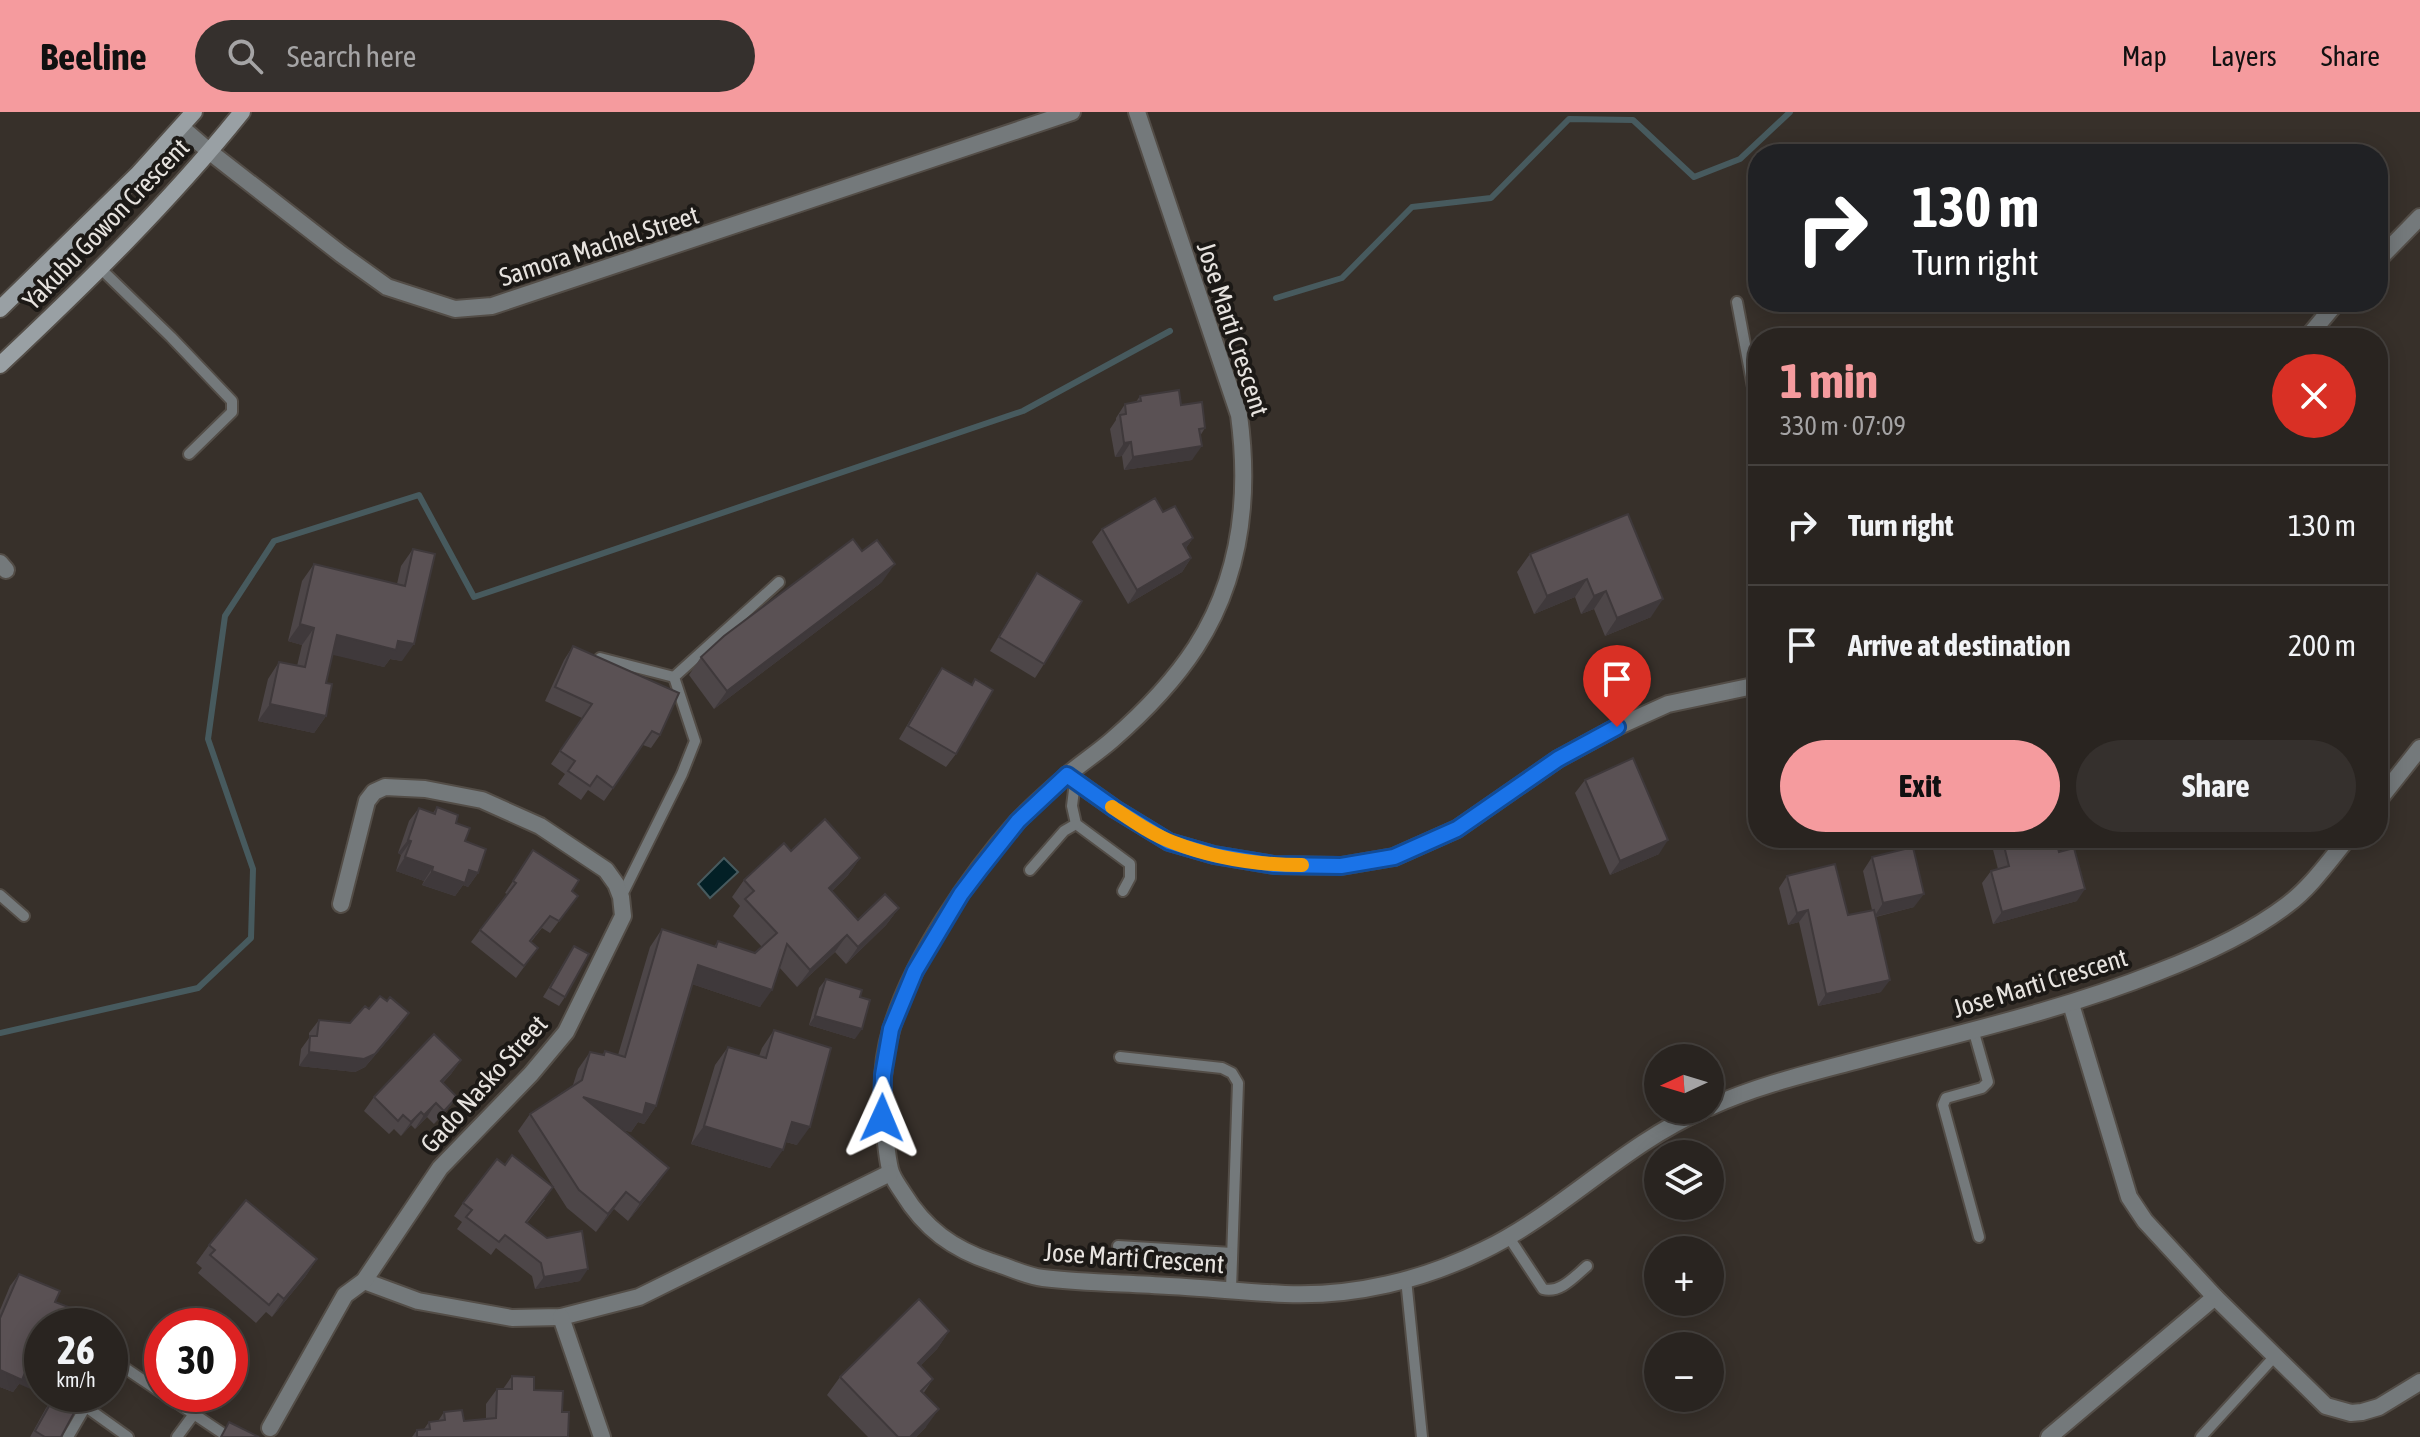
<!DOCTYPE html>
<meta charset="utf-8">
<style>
body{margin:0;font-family:"Asap Condensed",sans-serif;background:#35302d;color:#f1f3f6;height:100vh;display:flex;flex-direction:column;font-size:30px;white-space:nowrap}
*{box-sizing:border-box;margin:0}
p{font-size:26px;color:#a5a4a5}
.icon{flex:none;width:44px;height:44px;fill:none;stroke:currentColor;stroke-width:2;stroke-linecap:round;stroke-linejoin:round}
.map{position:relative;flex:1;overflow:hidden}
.drawer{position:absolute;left:1748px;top:216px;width:640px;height:520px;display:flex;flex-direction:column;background:#292420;border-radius:32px;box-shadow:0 4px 20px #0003,0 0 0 2px #45413e}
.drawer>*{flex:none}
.top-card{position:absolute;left:1748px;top:32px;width:640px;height:168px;border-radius:32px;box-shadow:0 4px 20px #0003,0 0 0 2px #45413e;background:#202124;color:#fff;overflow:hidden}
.needle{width:52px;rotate:266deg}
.tools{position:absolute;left:1644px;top:932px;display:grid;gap:16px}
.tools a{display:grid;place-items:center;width:80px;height:80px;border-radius:50%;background:#292420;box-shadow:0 4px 20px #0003,0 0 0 2px #45413e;font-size:40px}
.speed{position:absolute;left:24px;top:1196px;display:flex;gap:16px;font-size:40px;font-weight:700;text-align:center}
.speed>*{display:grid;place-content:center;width:104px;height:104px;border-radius:50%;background:#292420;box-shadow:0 4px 20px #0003,0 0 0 2px #45413e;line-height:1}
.speed small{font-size:20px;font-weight:400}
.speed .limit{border:12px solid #d22;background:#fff;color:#111}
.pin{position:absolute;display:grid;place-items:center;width:68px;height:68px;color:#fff;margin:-82px -34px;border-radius:50% 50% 50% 0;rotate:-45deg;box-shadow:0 0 8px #0007}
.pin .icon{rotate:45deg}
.me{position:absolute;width:88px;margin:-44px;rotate:1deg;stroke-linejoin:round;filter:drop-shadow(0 0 6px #0008)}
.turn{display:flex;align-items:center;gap:28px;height:168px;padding:0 32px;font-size:36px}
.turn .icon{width:104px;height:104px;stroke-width:2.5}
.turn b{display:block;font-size:56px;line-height:68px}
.round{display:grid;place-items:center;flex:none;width:84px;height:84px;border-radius:42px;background:#35302d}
.head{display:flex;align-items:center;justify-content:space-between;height:136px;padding:0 32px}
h1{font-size:48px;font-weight:700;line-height:60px;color:#f59b9e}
.primary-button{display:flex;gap:16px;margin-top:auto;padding:16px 32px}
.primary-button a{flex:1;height:92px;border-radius:48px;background:#f59b9e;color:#111;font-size:32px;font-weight:700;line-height:92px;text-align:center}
.primary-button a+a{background:#35302d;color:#f1f3f6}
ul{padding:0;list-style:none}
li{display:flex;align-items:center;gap:24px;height:120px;padding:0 32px;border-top:2px solid #45413e}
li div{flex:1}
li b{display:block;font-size:30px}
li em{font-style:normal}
header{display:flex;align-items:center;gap:48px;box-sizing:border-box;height:112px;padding:0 40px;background:#f59b9e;color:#111}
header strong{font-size:38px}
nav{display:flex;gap:44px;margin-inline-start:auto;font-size:28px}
.search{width:560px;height:72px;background:#35302d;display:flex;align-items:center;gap:20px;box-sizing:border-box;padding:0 28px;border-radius:44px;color:#a5a4a5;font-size:30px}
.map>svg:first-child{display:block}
.water{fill:#032026;stroke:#475a5e;stroke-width:2}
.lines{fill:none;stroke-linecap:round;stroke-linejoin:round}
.stream{stroke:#475a5e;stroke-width:6}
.lane-casing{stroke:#534d47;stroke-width:14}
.street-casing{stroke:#534d47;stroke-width:20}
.secondary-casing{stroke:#534d47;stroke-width:20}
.lane{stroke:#74797b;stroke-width:10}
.street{stroke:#74797b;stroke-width:16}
.secondary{stroke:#99a0a4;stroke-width:16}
.wall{fill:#4d4648}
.shaded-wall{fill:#3f393b}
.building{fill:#5a5154;stroke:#3f393b;stroke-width:2}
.route-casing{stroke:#114b97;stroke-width:20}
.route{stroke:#1a73e8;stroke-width:14}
.slow{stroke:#f59e0b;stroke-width:14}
.labels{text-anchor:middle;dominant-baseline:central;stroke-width:8;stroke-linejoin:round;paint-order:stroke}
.street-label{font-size:26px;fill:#e7e3df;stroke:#1c1916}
</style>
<header>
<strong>Beeline</strong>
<div class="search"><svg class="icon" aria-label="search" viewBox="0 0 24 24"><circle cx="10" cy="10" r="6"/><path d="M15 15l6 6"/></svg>Search here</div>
<nav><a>Map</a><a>Layers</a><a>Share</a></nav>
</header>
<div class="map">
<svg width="2420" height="1325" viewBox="0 0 2420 1325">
<rect width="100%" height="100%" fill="#37302a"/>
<path class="water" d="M724,746L738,760L710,786L698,772Z"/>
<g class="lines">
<g class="stream">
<path d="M1276,186L1342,166L1412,95L1491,86L1569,7L1633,8L1694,65L1740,47L1790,0"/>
<path d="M0,921L198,876L251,826L253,757L208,627L225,504L274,429L419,383L474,485L1023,299L1170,219"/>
</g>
<g class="lane-casing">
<g id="lane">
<path d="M100,156L171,225L232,289V300L189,342"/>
<path d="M1737,190L1758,302"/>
<path d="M600,546L674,565"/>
<path d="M1075,670L1072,694L1076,712L1130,752V766L1123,779"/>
<path d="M1030,758L1064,719L1076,712"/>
<path d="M0,783L24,804"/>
<path d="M621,785L682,662L695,629L674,565L779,470"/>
<path d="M1973,917L1988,970L1982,976L1946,986L1943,993L1979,1125"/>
<path d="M1120,945L1222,956L1232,961L1238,971L1231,1177"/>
<path d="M1508,1124L1543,1177C1560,1182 1575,1164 1587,1154"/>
<path d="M1118,1134L1232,1141"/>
<path d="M1406,1167L1422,1325"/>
<path d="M110,1253L113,1248L162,1281"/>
<path d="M164,1282L228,1325"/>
<path d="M86,1295L128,1325"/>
<path d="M68,1325L93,1282"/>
<path d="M177,1325L194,1302"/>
<path d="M2201,1325L2275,1244"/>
</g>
</g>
<g class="street-casing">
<g id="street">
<path d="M1137,0L1239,303C1250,384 1241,465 1196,535C1174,569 1143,601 1112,628C1096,642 1078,653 1063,667C1047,681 1031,695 1017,710C969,764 913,846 892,915C880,952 881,994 886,1031C887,1040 888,1049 890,1057C892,1066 898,1073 903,1081C925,1117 953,1137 992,1150C1009,1155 1026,1164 1043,1166C1085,1171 1127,1171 1169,1174C1207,1176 1246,1180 1285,1182C1353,1185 1424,1168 1484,1138C1562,1100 1623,1033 1703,998"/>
<path d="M181,15L210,40L341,142L387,175L455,197L492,194L1072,0"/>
<path d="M2378,148L2420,105"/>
<path d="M2307,226L2337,190"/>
<path d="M0,451L6,458"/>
<path d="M1067,663L1115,697L1169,730L1214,743L1274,753L1341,754L1394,745L1457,717L1558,647L1617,615L1668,592L1758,573"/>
<path d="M2378,689L2420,636"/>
<path d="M2071,892L2129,1085L2145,1109L2215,1185L2326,1294L2351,1301L2362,1300L2379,1295L2420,1270"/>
<path d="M1710,995C1756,974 1806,962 1855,949C1956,922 2060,899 2158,860C2202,843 2249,822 2287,793C2311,775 2329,749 2348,726"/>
<path d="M364,1169L418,1189L512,1206L561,1205L639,1185L890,1061"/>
<path d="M561,1205L602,1325"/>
<path d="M270,1316L345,1183L364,1169L440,1056L531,962L566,920L623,804L621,785L616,772L606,758L540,714L482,688L425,677L385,675L374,680L367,689L341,792"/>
<path d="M2049,1325L2215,1185"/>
</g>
</g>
<g class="secondary-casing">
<g id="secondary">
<path d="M0,197L137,63L194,0"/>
<path d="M0,253C85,173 169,91 242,0"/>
</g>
</g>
<use href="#lane" class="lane"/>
<use href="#street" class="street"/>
<use href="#secondary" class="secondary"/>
</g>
<g class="wall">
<path d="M1140,284L1181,293L1205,316L1200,324L1192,348L1124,358L1122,344L1115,345L1110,317L1116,308V306L1125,292L1136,290Z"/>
<path d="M1163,400L1193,426L1186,436L1191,446L1182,460L1128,492L1092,430L1102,417Z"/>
<path d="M1628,402L1651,505L1605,524L1594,497L1581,502L1575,485L1534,502L1517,460L1530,442Z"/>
<path d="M413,437L402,549L390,547L384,555L333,542L326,571V604L314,621L258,609L268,567L279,550L297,554L302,533L288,529L302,469L314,452L397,472L401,454Z"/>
<path d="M1037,461L1044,552L1035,566L990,539L1028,475Z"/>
<path d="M882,470L714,597L689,563L701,545Z"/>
<path d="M573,534L660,623L651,636L643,633L604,689L588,678L581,688L558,672L565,662L551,652L582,606L545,589L564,548Z"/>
<path d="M942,556L971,573L975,567L956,642L946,655L899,627L933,569Z"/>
<path d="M1585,668L1659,742L1610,763L1575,681Z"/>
<path d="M437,695L456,711L465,729L478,761L468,775L463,773L455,784L422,773L424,769L396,759L401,743L398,741L409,709L419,696L433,701Z"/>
<path d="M1990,726H2055L2077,789L1993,812L1982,771L1991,759L1998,757Z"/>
<path d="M533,738L572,779L578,784L550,821L542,816L531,830L538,836L516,866L471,830L507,782L505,781Z"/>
<path d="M791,739L860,746L848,763L832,779L858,808L899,796L886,813L846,852L835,840L797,875L779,855L760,895L692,872L656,994L644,1012L638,1010L631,1020L623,1018L657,1073L628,1109L614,1097L596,1120L567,1096L518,1019L530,1002L573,973L578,957L590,940L602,943L605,939L618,943L650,835L662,817L714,835L718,829L755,841L762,835L733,804L740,794L732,785L744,768Z"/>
<path d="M1872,745L1914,795L1876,805L1881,880L1818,894L1799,810L1788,813L1779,776L1787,764L1848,803L1872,798L1863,759Z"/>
<path d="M574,834L565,885L559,894L543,885Z"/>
<path d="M826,867L855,927L809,913L819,876Z"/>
<path d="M369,897L399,915L365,955L355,960L299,954L301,937L309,926V921L319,908L350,911Z"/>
<path d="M774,918L797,1033L786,1030L770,1056L691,1032L715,953L728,935L759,944L762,936Z"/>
<path d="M461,948L451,962L443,971L457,985L447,998L434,1012L427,1005L415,1017L411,1013L401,1024L394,1017L389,1022L364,999L374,985Z"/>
<path d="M545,1088L527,1111L580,1169L535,1177L532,1164L496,1136L491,1143L457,1117L462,1110L454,1104L463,1091Z"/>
<path d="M209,1133L317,1147L305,1165L272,1205L266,1200L256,1211L198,1161L202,1156L196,1151Z"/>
<path d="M19,1162V1272L13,1280L0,1275V1198L10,1174Z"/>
<path d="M949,1219L937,1237L920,1254L933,1267L923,1282L926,1315L916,1325H868L827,1283L840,1265Z"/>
<path d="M162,1242V1254L157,1250Z"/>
<path d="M246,1261L221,1296L201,1282H230Z"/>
<path d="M512,1264L534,1278L562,1300L568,1325H412L417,1318L424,1317L429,1310L438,1309L444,1300L464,1309L486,1307V1292L497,1277H503Z"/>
<path d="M53,1287L61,1325H30L46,1296Z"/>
</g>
<g class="shaded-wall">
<path d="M1131,330L1122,344L1115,345L1124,331Z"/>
<path d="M1202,334L1192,348L1124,358L1133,345Z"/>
<path d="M1193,426L1184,439L1183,432Z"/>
<path d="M1191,446L1182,460L1128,492L1137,478Z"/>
<path d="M895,452L882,470L714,597L727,579Z"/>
<path d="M1587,467L1575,485L1534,502L1547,484Z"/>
<path d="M1606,479L1594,497L1581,502L1594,484Z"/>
<path d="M1663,487L1651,505L1605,524L1617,506Z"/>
<path d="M300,512L314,516L302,533L288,529Z"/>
<path d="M337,523L398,529L414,532L402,549L390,547L384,555L325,541Z"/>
<path d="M270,592L326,604L314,621L258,609Z"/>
<path d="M408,728L411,729L401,743L398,741Z"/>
<path d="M1668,728L1659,742L1610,763L1620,749Z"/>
<path d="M405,745L433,755L424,769L396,759Z"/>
<path d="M860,746L848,763L817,793L829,776Z"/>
<path d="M469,758L478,761L468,775L463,773L455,784L422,773L432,759Z"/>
<path d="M2085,777L2077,789L1993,812L2002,800Z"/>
<path d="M1924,782L1914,795L1874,805L1883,791Z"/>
<path d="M899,796L886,813L846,852L858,835Z"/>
<path d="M1808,798L1799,810L1788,813L1797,801Z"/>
<path d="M847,823L835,840L797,875L810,858Z"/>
<path d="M698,853L772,878L760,895L686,870Z"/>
<path d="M1890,868L1881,880L1818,894L1826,882Z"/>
<path d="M409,901L399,915L365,955L355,960L299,954L309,940Z"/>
<path d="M815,904L862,917L855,927L809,913Z"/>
<path d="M461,948L451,962L431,983L441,969Z"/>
<path d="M457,985L447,998L434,1012L444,999Z"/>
<path d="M583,985L646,991L656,994L644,1012L638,1010L631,1020L571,1003Z"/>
<path d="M436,991L427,1005L415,1017L424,1003Z"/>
<path d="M421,1000L411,1013L401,1024L411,1010Z"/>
<path d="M792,1010L810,1015L797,1033L779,1028Z"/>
<path d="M704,1014L783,1038L770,1056L691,1032Z"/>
<path d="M669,1056L657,1073L628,1109L640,1091Z"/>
<path d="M626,1080L614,1097L596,1120L608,1102Z"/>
<path d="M317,1147L305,1165L272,1205L284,1187Z"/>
<path d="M588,1157L580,1169L535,1177L544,1165Z"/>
<path d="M949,1219L937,1237L905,1269L918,1251Z"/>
<path d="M0,1258H26L42,1265V1282L19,1272L13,1280L0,1275Z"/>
<path d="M939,1297L926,1315L916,1325H910Z"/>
</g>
<g class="building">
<path d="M1179,278L1181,293L1202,290L1205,316L1199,317L1202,334L1133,345L1131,330L1124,331L1120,303L1126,302L1125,292L1141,289L1140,284Z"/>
<path d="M1155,386L1163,400L1175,394L1193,426L1183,432L1191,446L1137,478L1102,417Z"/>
<path d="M1628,402L1663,487L1617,506L1606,479L1594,484L1587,467L1547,484L1530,442Z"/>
<path d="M853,427L862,439L877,428L895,452L727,579L701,545L724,524Z"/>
<path d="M413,437L435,442L414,532L398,529L396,538L337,523L326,571L332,572L326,604L270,592L279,550L305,555L314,516L300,512L314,452L405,474Z"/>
<path d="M1037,461L1082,489L1044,552L999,525Z"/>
<path d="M573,534L679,581L660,623L652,619L613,676L597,664L590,674L568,659L575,649L560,639L592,592L555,575Z"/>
<path d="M942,556L972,573L975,567L993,578L956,642L908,614Z"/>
<path d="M1633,646L1668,728L1620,749L1585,668Z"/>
<path d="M437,695L458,703L456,711L470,716L465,729L486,737L478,761L469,758L465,771L432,759L433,755L405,745L411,729L408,728L419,696L435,702Z"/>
<path d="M825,707L860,746L829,776L858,808L885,782L899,796L858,835L847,823L810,858L787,832L772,878L698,853L656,994L646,991L643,1003L583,985L669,1056L640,1091L626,1080L608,1102L579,1078L530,1002L582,968L590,940L604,943L605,939L625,945L662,817L716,835L718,829L755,841L777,821L745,787L754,779L744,768L784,731L791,739Z"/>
<path d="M2002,726H2055L2059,740L2074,736L2085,777L2002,800L1991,759L2009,754Z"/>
<path d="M1913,735L1924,782L1883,791L1872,745Z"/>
<path d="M533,738L579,768L572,779L578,784L559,809L550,804L530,829L538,836L524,854L480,818L516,771L513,769Z"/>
<path d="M1835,752L1848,803L1874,798L1890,868L1826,882L1808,798L1797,801L1787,764Z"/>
<path d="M574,834L589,842L565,885L550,876Z"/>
<path d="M826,867L862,878L860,885L870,888L862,917L815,904Z"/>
<path d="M380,884L387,889L390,885L409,901L375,942L364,947L309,940L310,924H317L319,908L350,911L365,894L369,897Z"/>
<path d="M774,918L831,936L810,1015L792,1010L783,1038L704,1014L728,935L766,946Z"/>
<path d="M434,922L461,948L441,969L457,985L444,999L436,991L424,1003L421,1000L411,1010L403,1003L398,1009L374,985Z"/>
<path d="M512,1043L553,1075L526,1110L547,1126L582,1119L588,1157L544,1165L541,1151L505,1123L499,1130L466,1105L472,1098L463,1091L497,1047L505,1053Z"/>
<path d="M246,1088L317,1147L284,1187L278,1182L269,1193L210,1143L215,1138L209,1133Z"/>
<path d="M19,1162L60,1179L55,1190L84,1201L78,1214H42V1265L26,1258L22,1268L0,1258V1206Z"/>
<path d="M919,1187L949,1219L918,1251L933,1267L921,1279L939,1297L910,1325H898L840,1265Z"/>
<path d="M230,1250L246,1261L230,1283L229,1282Z"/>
<path d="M512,1264L534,1265V1278L563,1279L562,1300H569L568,1325H417V1318L430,1317L429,1310L445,1308L444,1300L462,1298L464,1309L496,1306L497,1277H512Z"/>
<path d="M53,1287L75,1299L61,1325H45L35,1319Z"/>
<path d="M229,1310L259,1325H221Z"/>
</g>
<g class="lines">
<g class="route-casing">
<path id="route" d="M882,1006L883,963L891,917L915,859L961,782L980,757L1018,709L1067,663L1115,697L1169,730L1214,743L1274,753L1341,754L1394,745L1457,717L1558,647L1617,615"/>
</g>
<use href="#route" class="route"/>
<path class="slow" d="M1112,695C1130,707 1151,722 1172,730C1213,746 1258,753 1302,753"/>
</g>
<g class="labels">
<g class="street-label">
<text transform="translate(106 112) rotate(-46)">Yakubu Gowon Crescent</text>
<text transform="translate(599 134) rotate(-18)">Samora Machel Street</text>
<text transform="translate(1233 217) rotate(72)">Jose Marti Crescent</text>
<text transform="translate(2040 871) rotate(-17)">Jose Marti Crescent</text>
<text transform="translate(484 972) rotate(-48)">Gado Nasko Street</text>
<text transform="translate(1134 1146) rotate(4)">Jose Marti Crescent</text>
</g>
</g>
</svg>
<div class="tools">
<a><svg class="needle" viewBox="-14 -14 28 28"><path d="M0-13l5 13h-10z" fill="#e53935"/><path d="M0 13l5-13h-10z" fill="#a5a4a5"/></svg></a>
<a><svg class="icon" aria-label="layers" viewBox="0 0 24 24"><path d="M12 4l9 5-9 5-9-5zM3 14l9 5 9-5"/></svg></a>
<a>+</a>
<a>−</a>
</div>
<div class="speed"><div>26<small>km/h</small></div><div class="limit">30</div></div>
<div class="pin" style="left:1617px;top:615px;background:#d93025"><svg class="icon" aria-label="arrive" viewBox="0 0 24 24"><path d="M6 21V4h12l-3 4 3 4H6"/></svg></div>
<svg class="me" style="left:882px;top:1006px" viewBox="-20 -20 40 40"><path d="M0-17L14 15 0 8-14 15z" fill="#1a73e8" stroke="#fff" stroke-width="4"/></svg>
<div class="top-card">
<div class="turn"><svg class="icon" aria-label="right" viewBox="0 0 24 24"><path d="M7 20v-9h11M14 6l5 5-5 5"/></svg><div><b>130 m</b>Turn right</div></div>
</div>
<section class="drawer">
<div class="head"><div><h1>1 min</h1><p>330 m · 07:09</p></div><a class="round" style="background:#d93025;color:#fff"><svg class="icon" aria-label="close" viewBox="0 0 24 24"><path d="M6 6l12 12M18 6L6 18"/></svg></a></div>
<ul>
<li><svg class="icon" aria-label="right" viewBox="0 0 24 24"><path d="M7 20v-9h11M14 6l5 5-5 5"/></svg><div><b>Turn right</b></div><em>130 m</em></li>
<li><svg class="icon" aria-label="arrive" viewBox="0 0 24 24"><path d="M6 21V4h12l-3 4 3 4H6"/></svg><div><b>Arrive at destination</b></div><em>200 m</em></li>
</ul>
<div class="primary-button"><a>Exit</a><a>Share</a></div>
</section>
</div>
